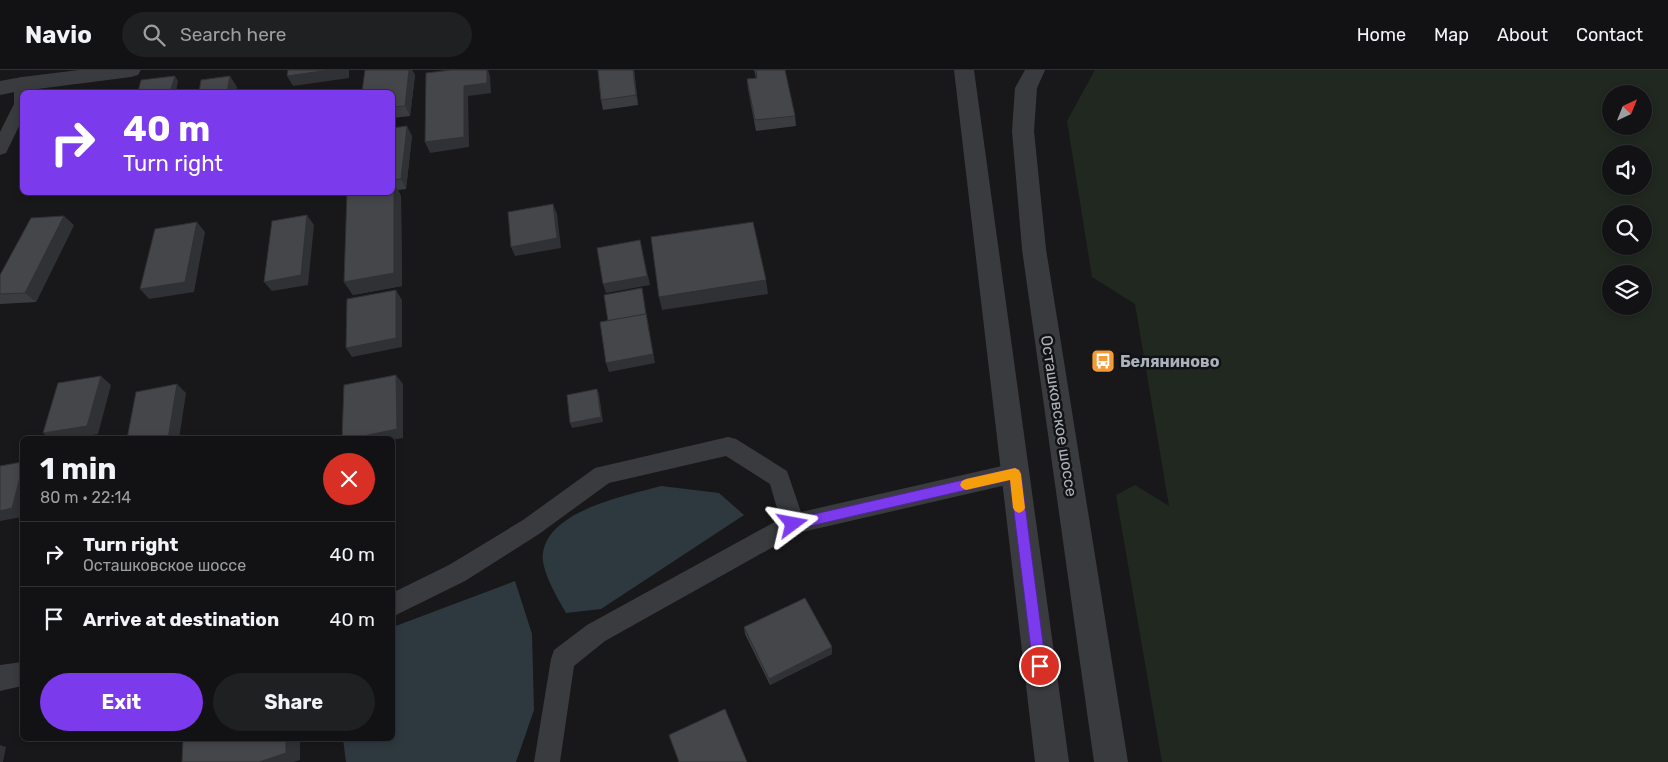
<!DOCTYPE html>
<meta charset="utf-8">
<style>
body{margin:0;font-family:Rubik,sans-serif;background:#1f2022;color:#f1f3f6;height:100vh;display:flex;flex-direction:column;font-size:19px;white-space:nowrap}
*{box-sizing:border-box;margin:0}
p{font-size:16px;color:#9c9ea0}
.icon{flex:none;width:28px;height:28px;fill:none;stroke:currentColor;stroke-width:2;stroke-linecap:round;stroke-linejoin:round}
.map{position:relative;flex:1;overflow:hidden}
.side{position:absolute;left:20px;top:366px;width:375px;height:305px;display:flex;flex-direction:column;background:#121214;border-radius:8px;box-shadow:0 2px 8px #0003,0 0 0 1px #313234}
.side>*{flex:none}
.banner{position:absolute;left:20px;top:20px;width:375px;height:105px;border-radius:8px;box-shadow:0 2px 8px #0003,0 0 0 1px #313234;background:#7c3aed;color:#fff;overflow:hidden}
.needle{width:32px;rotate:43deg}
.fabs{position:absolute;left:1602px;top:15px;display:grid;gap:10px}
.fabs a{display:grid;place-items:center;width:50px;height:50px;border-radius:50%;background:#121214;box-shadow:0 2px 8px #0003,0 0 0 1px #313234;font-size:25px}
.pin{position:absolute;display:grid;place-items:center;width:42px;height:42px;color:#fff;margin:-21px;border:2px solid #fff;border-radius:50%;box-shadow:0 1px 5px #0007}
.me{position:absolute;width:55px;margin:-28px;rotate:77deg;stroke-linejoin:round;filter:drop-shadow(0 0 4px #0008)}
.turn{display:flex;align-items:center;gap:18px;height:105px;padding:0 20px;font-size:22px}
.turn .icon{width:65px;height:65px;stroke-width:2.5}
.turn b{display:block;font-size:35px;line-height:42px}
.round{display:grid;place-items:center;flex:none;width:52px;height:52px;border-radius:26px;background:#1f2022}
.overview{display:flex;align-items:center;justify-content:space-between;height:85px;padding:0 20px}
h1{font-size:30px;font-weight:700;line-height:38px}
.action{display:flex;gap:10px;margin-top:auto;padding:10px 20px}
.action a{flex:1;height:58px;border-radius:30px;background:#7c3aed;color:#fff;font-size:20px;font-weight:700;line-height:58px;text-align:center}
.action a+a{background:#1f2022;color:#f1f3f6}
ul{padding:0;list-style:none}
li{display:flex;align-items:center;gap:15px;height:65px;padding:0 20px;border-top:1px solid #313234}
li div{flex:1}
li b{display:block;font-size:19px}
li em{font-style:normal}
header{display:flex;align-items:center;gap:30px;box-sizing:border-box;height:70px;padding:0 25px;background:#121214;border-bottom:1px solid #313234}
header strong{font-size:24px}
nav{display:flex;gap:28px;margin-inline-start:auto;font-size:18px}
.search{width:350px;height:45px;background:#1f2022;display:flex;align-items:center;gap:12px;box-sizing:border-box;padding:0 18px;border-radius:28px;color:#9c9ea0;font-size:19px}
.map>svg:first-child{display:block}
.green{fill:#202820;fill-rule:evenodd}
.water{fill:#2e393f}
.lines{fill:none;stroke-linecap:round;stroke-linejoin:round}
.service{fill:#393b3f;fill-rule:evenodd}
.minor{fill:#393b3f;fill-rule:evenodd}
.tertiary{fill:#393b3f;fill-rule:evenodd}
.wall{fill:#3a3c40}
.shaded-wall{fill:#303134}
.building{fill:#44464a;stroke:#303134}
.route{fill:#7c3aed;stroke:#51269a}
.slow{fill:#f59e0b}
.labels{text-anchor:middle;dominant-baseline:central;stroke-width:5;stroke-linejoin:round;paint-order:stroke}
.poi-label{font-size:16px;font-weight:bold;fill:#aab1ba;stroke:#131315;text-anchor:start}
.street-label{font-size:16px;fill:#aab1ba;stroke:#131315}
</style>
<header>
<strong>Navio</strong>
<div class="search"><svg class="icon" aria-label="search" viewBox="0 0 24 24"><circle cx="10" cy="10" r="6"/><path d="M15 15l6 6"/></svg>Search here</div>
<nav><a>Home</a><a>Map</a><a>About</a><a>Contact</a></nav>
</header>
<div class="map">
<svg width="1668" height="692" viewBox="0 0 1668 692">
<rect width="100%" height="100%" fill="#18181a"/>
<path class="green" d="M1095,0H1668V692H1162L1116,425L1135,415L1169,436L1135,234L1092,207L1067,51ZM1611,24H1644V56H1611ZM1611,84H1644V116H1611ZM1611,144H1644V176H1611ZM1611,204H1644V236H1611Z"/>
<g class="water">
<path d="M661,416L719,423L744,445L601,539L566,543C558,529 540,499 543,483C549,440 626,426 661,416Z"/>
<path d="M515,511L532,564L534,640L516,692H346L343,669H392L393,557Z"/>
</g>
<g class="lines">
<g class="service">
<path d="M22,9L28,10L30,14V22H22V50L6,83L0,85V62L14,34V14L16,10Z"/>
<path d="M728,367L736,369L787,401L801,442L1015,393L1023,396L1026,403L1023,410L1015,413L798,463L605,571L574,596L560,692H534L551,589L554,580L587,555L780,449L770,414L726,386L609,413L539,464L465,511L392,547V523L449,495L523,450L595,398Z"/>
<path d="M22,592V616L0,621V595Z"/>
</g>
<path class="minor" d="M22,7L29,9L33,14L29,19L0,25V11Z"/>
<g class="tertiary">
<path d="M79,0H141L138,5L131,7L22,21L15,19L11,14L15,9L22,7Z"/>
<path d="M954,0H974L1069,692H1035Z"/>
<path d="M1025,0H1045L1037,18L1034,61L1046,179L1128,692H1094L1022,179L1012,61L1015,18Z"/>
</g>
</g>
<g class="wall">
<path d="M365,0H412L415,5L410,46L392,48V22Z"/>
<path d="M598,0H634L638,35L603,40L601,30Z"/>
<path d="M754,0H785L795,46L796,56L756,61L748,19L747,9L756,8Z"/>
<path d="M392,58L412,66L406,119L398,120L401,126L402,216L353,225L344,212L392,122Z"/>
<path d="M74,155L36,232L0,234V205Z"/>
<path d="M744,557L832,577V584L770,615L745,564Z"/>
</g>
<g class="shaded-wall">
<path d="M330,0H349V8L293,16L287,6Z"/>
<path d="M409,0H412L415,5L410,46L405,36Z"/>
<path d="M487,0H488L490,6L491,23L468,26L469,77L430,83L425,72L464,16Z"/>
<path d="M633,0H634L638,35L636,25Z"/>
<path d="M175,6L178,11L176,22H165Z"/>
<path d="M230,6L237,17L236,22H227Z"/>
<path d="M407,56L412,66L406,119L401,109Z"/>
<path d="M394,113L401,126L402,216L353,225L344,212Z"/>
<path d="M553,134L557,144L561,178L515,186L511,177Z"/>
<path d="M307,145L314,155L308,215L272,221L264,212Z"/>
<path d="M64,146L74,155L36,232L25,223Z"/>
<path d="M197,152L205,162L194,222L149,229L140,219Z"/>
<path d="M640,170L650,215L606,223L603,214Z"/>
<path d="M766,210L768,224L662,240L659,227Z"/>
<path d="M642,218L655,293L609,302L606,293L647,250Z"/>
<path d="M396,220L402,230V277L352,287L346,278Z"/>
<path d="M396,305L403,314V368L392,370V369H349Z"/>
<path d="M101,306L111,315L98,364L72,369H50L43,363Z"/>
<path d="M177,314L186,323L179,369H168Z"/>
<path d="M597,319L599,324L603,352L572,358L570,353Z"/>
<path d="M22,400V447L0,451V441Z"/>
<path d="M832,577V584L770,615L769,609Z"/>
<path d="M286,669H300V690L293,692H259Z"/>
<path d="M0,675L6,677L3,692H0Z"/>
</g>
<g class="building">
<path d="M288,0H330L287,6Z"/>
<path d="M365,0H409L405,36L392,37V22H362Z"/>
<path d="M451,0H487V13L464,16V67L425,72L426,3Z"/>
<path d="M598,0H633L636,25L601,30Z"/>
<path d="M756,0H785L795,46L755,50L747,9L757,8Z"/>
<path d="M175,6L170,22H138L141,10Z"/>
<path d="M230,6L227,22H199L201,10Z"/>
<path d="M407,56L401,109L392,110V58Z"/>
<path d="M392,113H394V203L344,212L347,122H392Z"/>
<path d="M553,134L557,168L511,177L508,142Z"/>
<path d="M307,145L301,205L264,212L272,151Z"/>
<path d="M64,146L25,223L0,224V205L31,148Z"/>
<path d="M197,152L185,212L140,219L155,159Z"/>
<path d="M753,152L766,210L659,227L651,167Z"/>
<path d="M640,170L647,206L603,214L597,178Z"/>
<path d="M642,218L646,245V244L608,251L604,225Z"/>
<path d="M396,220V268L346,278L347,229Z"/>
<path d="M646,244L653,284L606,293L600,252Z"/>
<path d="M396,305L397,359L349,369H342L344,315Z"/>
<path d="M101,306L87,356L43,363L58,313Z"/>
<path d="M177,314L168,369H127L136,322Z"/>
<path d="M597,319L601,347L570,353L567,325Z"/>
<path d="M22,392V400L12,438L0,441V396Z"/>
<path d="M805,528L832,577L769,609L744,557Z"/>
<path d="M725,639L747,692H679L669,665Z"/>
<path d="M183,669H286V683L259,692H182Z"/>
</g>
<path class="route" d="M1015,398L1019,400L1021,404L1046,596L1044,601L1040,602L1035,601L1033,596L1010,410L793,460L789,458L787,454L789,450L793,449Z"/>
<path class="slow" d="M1015,398L1019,400L1021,404L1025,438L1023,441L1019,443L1015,441L1013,438L1010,410L966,420L962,418L960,415L962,411L966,409Z"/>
<defs>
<g id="bus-square" transform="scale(1.25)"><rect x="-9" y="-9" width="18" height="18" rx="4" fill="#f49a36" stroke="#131315"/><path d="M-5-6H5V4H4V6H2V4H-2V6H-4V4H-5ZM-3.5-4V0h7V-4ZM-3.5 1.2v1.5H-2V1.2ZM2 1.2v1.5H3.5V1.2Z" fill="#fff"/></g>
</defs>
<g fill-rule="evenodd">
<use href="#bus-square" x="1103" y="291"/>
</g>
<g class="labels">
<g class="poi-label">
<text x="1120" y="291">Беляниново</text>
</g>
<g class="street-label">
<text transform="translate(1059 346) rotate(81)">Осташковское шоссе</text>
</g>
</g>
</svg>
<div class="fabs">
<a><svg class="needle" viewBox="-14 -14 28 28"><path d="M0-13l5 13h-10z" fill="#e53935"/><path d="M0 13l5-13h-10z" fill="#9c9ea0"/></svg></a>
<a><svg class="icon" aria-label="sound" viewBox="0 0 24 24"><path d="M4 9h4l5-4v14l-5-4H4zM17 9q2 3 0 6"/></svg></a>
<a><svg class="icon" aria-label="search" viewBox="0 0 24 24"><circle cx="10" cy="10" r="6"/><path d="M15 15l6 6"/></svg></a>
<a><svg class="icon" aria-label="layers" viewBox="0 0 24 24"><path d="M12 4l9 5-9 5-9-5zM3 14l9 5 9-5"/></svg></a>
</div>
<div class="pin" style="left:1040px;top:596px;background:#d93025"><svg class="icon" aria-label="arrive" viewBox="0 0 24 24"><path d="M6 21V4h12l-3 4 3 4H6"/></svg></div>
<svg class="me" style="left:793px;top:454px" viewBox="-20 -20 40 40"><path d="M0-17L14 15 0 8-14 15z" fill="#7c3aed" stroke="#fff" stroke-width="4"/></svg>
<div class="banner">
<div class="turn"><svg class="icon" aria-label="right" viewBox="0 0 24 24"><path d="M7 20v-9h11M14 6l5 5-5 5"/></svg><div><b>40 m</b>Turn right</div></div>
</div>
<section class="side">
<div class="overview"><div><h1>1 min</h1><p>80 m · 22:14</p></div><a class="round" style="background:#d93025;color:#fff"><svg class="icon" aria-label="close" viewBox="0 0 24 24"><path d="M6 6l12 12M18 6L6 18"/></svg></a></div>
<ul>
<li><svg class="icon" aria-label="right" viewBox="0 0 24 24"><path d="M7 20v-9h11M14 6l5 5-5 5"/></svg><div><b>Turn right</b><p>Осташковское шоссе</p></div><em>40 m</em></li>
<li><svg class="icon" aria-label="arrive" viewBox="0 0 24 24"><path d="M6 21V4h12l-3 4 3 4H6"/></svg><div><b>Arrive at destination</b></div><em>40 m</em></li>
</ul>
<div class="action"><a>Exit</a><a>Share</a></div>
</section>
</div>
